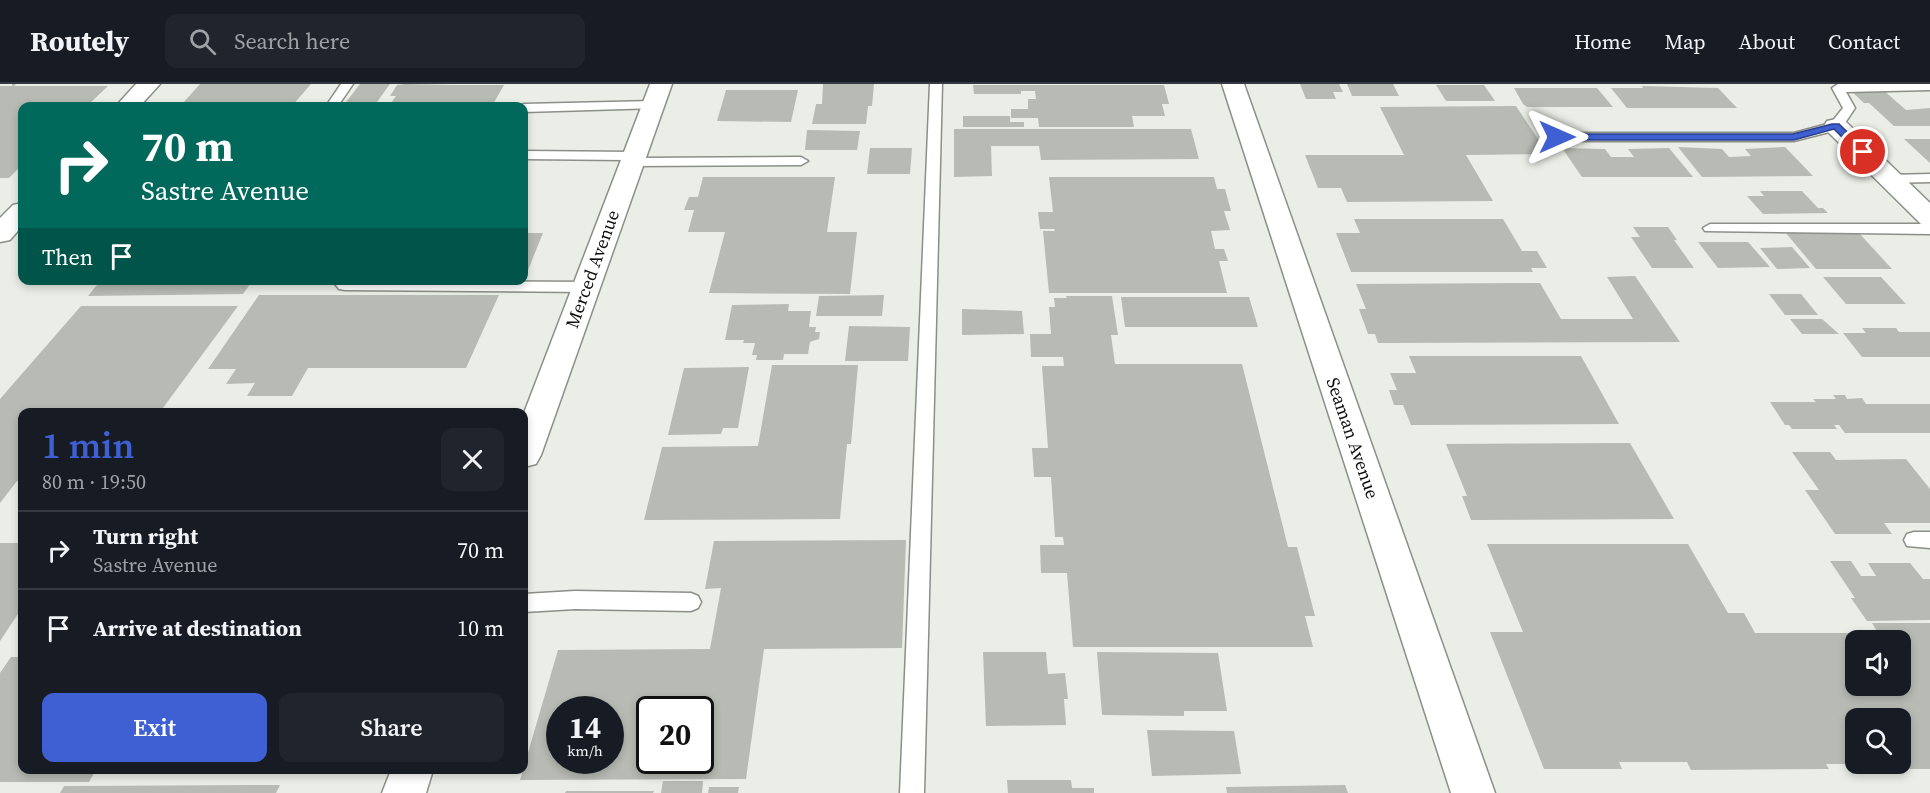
<!DOCTYPE html>
<meta charset="utf-8">
<style>
body{margin:0;font-family:"Source Serif 4",serif;background:#20242c;color:#f1f3f6;height:100vh;display:flex;flex-direction:column;font-size:22px;white-space:nowrap}
*{box-sizing:border-box;margin:0}
p{font-size:20px;color:#9ea1a6}
.icon{flex:none;width:33px;height:33px;fill:none;stroke:currentColor;stroke-width:2;stroke-linecap:round;stroke-linejoin:round}
.map{position:relative;flex:1;overflow:hidden}
.sheet{position:absolute;left:18px;top:324px;width:510px;height:366px;display:flex;flex-direction:column;background:#171b24;border-radius:12px;box-shadow:0 3px 9px #0003}
.sheet>*{flex:none}
.top-card{position:absolute;left:18px;top:18px;width:510px;height:183px;border-radius:12px;box-shadow:0 3px 9px #0003;background:#00695c;color:#fff;overflow:hidden}
.controls{position:absolute;left:1845px;top:546px;display:grid;gap:12px}
.controls a{display:grid;place-items:center;width:66px;height:66px;border-radius:12px;background:#171b24;box-shadow:0 3px 9px #0003;font-size:30px}
.speed{position:absolute;left:546px;top:612px;display:flex;gap:12px;font-size:30px;font-weight:700;text-align:center}
.speed>*{display:grid;place-content:center;width:78px;height:78px;border-radius:50%;background:#171b24;box-shadow:0 3px 9px #0003;line-height:1}
.speed small{font-size:15px;font-weight:400}
.speed .limit{border:3px solid #111;border-radius:9px;background:#fff;color:#111}
.pin{position:absolute;display:grid;place-items:center;width:51px;height:51px;color:#fff;margin:-26px;border:3px solid #fff;border-radius:50%;box-shadow:0 2px 6px #0007}
.me{position:absolute;width:66px;margin:-33px;rotate:90deg;stroke-linejoin:round;filter:drop-shadow(0 0 4px #0008)}
.turn{display:flex;align-items:center;gap:21px;height:126px;padding:0 24px;font-size:27px}
.turn .icon{width:78px;height:78px;stroke-width:2.5}
.turn b{display:block;font-size:42px;line-height:51px}
.then{display:flex;align-items:center;height:57px;padding:0 24px;background:#0003;gap:12px;font-size:22px}
.round{display:grid;place-items:center;flex:none;width:63px;height:63px;border-radius:12px;background:#20242c}
.head{display:flex;align-items:center;justify-content:space-between;height:102px;padding:0 24px}
h1{font-size:36px;font-weight:600;line-height:45px;color:#3f60d2}
.primary-button{display:flex;gap:12px;margin-top:auto;padding:12px 24px}
.primary-button a{flex:1;height:69px;border-radius:12px;background:#3f60d2;color:#fff;font-size:24px;font-weight:600;line-height:69px;text-align:center}
.primary-button a+a{background:#20242c;color:#f1f3f6}
ul{padding:0;list-style:none}
li{display:flex;align-items:center;gap:18px;height:78px;padding:0 24px;border-top:2px solid #363941}
li div{flex:1}
li b{display:block;font-size:22px}
li em{font-style:normal}
header{display:flex;align-items:center;gap:36px;box-sizing:border-box;height:84px;padding:0 30px;background:#171b24;border-bottom:2px solid #363941}
header strong{font-size:28px}
nav{display:flex;gap:33px;margin-inline-start:auto;font-size:21px}
.search{width:420px;height:54px;background:#20242c;display:flex;align-items:center;gap:15px;box-sizing:border-box;padding:0 21px;border-radius:12px;color:#9ea1a6;font-size:22px}
.map>svg:first-child{display:block}
.building{fill:#b7bbb3;fill-rule:evenodd}
.lines{fill:none;stroke-linecap:round;stroke-linejoin:round}
.service-casing{stroke:#8b8f88;stroke-width:3}
.minor-casing{stroke:#8b8f88;stroke-width:3}
.tertiary-casing{stroke:#8b8f88;stroke-width:3}
.service{fill:#fff;fill-rule:evenodd}
.minor{fill:#fff;fill-rule:evenodd}
.tertiary{fill:#fff;fill-rule:evenodd}
.route{fill:#3f60d2;stroke:#293e88;stroke-width:1.5}
.labels{text-anchor:middle;dominant-baseline:central;stroke-width:4.5;stroke-linejoin:round;paint-order:stroke}
.street-label{font-size:18px;fill:#0c0d0b;stroke:#fff}
</style>
<header>
<strong>Routely</strong>
<div class="search"><svg class="icon" aria-label="search" viewBox="0 0 24 24"><circle cx="10" cy="10" r="6"/><path d="M15 15l6 6"/></svg>Search here</div>
<nav><a>Home</a><a>Map</a><a>About</a><a>Contact</a></nav>
</header>
<div class="map">
<svg width="1930" height="709" viewBox="0 0 1930 709">
<rect width="100%" height="100%" fill="#eaeee6"/>
<g class="building">
<path d="M12,0H16L14,2H108L87,22H22V81L9,94H0V2H12Z"/>
<path d="M200,0H311L292,22H176L183,19Z"/>
<path d="M360,0H390L374,22H343Z"/>
<path d="M406,0L452,1H504L492,22H389L396,12H390L397,1Z"/>
<path d="M823,0H874L872,22H868L866,40H812L816,20H822Z"/>
<path d="M1300,0H1339L1343,8H1333L1336,15H1306Z"/>
<path d="M1347,0H1393L1399,12H1352Z"/>
<path d="M973,1H1164L1169,20H1162L1165,32H1132L1134,43H1039L1038,34H1011V25H1028V15H1036L1035,7H1021V10H974Z"/>
<path d="M1436,1H1484L1495,17H1446Z"/>
<path d="M1642,2L1718,4L1737,24H1627L1611,4H1643Z"/>
<path d="M1514,4H1597L1613,23H1527L1523,20Z"/>
<path d="M1849,5H1882L1906,26L1930,24V42H1894L1869,19H1864Z"/>
<path d="M726,6H798L791,38L717,37Z"/>
<path d="M1516,22L1548,70L1466,71L1493,117L1347,118L1341,104H1318L1305,71H1404L1380,23Z"/>
<path d="M963,32H1010V38H1024V43H963Z"/>
<path d="M954,45H1191L1199,75L1041,76L1039,62H991L992,92L954,93Z"/>
<path d="M807,46L860,47L857,66H805Z"/>
<path d="M1904,55H1930V79Z"/>
<path d="M1678,63L1722,65L1729,73L1751,72L1745,65L1785,63L1813,92L1702,93Z"/>
<path d="M870,64H912L910,90H867Z"/>
<path d="M1562,64L1605,65L1611,73H1634L1628,65L1669,64L1693,93H1582Z"/>
<path d="M703,93H835L827,148H857L850,210L709,209L725,148H688L694,126H684L689,113H698Z"/>
<path d="M1049,93H1214L1217,105H1225L1231,127H1224L1230,146L1211,147L1215,165H1224L1228,177H1219L1227,209H1049L1043,147H1055L1054,145H1040L1038,128H1053Z"/>
<path d="M1760,107H1802L1818,124H1823L1828,129L1763,130L1747,112H1764Z"/>
<path d="M1354,135H1503L1522,167H1537L1547,184H1531L1533,188H1351L1336,149H1360Z"/>
<path d="M1633,143H1668L1677,156H1674L1694,184H1652L1631,153H1640Z"/>
<path d="M1785,148H1858L1892,185H1816Z"/>
<path d="M524,149H543L524,196Z"/>
<path d="M1698,158H1748L1770,183L1718,184Z"/>
<path d="M1792,163L1810,184L1777,185L1760,164Z"/>
<path d="M1635,192L1680,258L1378,259L1375,250H1368L1359,225H1366L1356,200L1540,199L1561,235H1633L1607,193Z"/>
<path d="M1823,193H1881L1906,220H1846Z"/>
<path d="M101,196H253L243,210L88,212Z"/>
<path d="M1769,210H1801L1818,231H1785Z"/>
<path d="M259,211H499L466,284H308L292,312H247L255,299L226,300L236,285H208Z"/>
<path d="M884,211L882,232H816L819,212Z"/>
<path d="M1066,212H1112L1118,251H1111L1115,280H1242L1288,463H1297L1315,532H1305L1313,563H1073L1067,489H1041L1040,461H1064L1063,453H1055L1051,393H1034L1032,364H1048L1042,282H1064L1063,273H1031L1030,250H1051L1049,223H1055L1054,214H1067Z"/>
<path d="M1121,213H1249L1258,243H1125Z"/>
<path d="M789,220L788,227H811L809,243H816L815,248H820L819,255L810,258L808,270H784L783,276H756L757,271H752L755,259H743L744,256H725L732,221Z"/>
<path d="M81,222H238L160,328H22V397H17L0,419V315Z"/>
<path d="M962,225L1022,227L1024,250L962,251Z"/>
<path d="M1790,235H1822L1839,250H1802Z"/>
<path d="M849,242L910,243L908,277H845Z"/>
<path d="M1862,244H1896L1899,248H1930V273H1862L1843,249H1866Z"/>
<path d="M1409,272H1581L1619,340L1411,341L1403,321H1394L1389,306H1397L1390,289H1416Z"/>
<path d="M772,281H858L851,360H847L840,435L644,436L662,363L758,362Z"/>
<path d="M749,283L738,344H723L721,350L668,351L684,284Z"/>
<path d="M1833,311H1845L1847,315L1862,314L1866,320H1930V349H1845L1839,341H1834L1837,345H1792L1789,341H1785L1770,318H1816L1813,315H1836Z"/>
<path d="M1630,359L1674,435L1471,436L1462,412H1467L1446,360Z"/>
<path d="M1792,368H1830L1836,376L1906,375L1930,405V439H1884L1892,450H1835L1805,406H1819Z"/>
<path d="M906,456L902,564L764,565L746,695L520,696L558,566L710,565L721,504L705,505L714,457ZM560,626H610V676H560ZM650,626H700V676H650Z"/>
<path d="M0,459H22V524L0,557Z"/>
<path d="M1487,460H1688L1728,529H1744L1755,549H1878L1872,539H1930V685H1898L1895,680H1900V634H1856V680H1826L1829,685L1691,686L1687,678H1619L1622,685H1544L1490,548H1523ZM1856,556H1900V602H1856Z"/>
<path d="M1830,477H1851L1861,492H1876L1868,479H1910L1923,495H1930V536L1867,537L1851,514H1855Z"/>
<path d="M983,568H1046L1048,590L1065,589L1068,615H1064L1066,641L986,642Z"/>
<path d="M1097,568L1218,569L1227,627H1184V632L1102,631Z"/>
<path d="M11,573H22V686H96L89,698H0V589Z"/>
<path d="M1147,646L1234,647L1241,690L1152,692Z"/>
<path d="M1007,696H1071L1072,704H1094V709H1008Z"/>
<path d="M663,697H703L702,709H661Z"/>
<path d="M280,701L276,709H60L64,702Z"/>
<path d="M1345,701L1348,709H1227L1226,703Z"/>
<path d="M709,703H739L738,709H708Z"/>
<path d="M566,707H654L653,709H565Z"/>
</g>
<g class="lines">
<g class="service-casing">
<g id="service">
<path d="M341,0H353L338,22H326Z"/>
<path d="M930,0H942L924,709H900Z"/>
<path d="M1848,0H1930V6L1846,8L1855,24L1841,45L1794,57H1557L1550,53L1557,49H1794L1831,39L1843,24L1832,4L1838,0Z"/>
<path d="M653,17L659,21L658,24L524,28V22H519L524,20Z"/>
<path d="M524,67L634,68L639,69L640,74L801,73L808,77L801,81L632,82L627,81L626,76L524,75Z"/>
<path d="M1930,90V98L1889,99L1882,95L1889,91Z"/>
<path d="M1710,140H1930V150L1705,147L1703,144Z"/>
<path d="M332,196L586,198L594,203L586,208L345,206L339,205Z"/>
<path d="M1914,448H1930V464L1907,462L1904,456L1907,450Z"/>
<path d="M575,507L691,509L698,512L701,518L698,524L691,527L575,525L524,528V510Z"/>
</g>
</g>
<g class="minor-casing">
<g id="minor">
<path d="M136,0H160L140,22H116Z"/>
<path d="M1222,0H1244L1495,709H1451Z"/>
<path d="M1836,35L1845,37L1930,119V142L1921,140L1827,47L1824,42L1827,37Z"/>
<path d="M22,119V142L10,156L0,158V134L13,121Z"/>
</g>
</g>
<g class="tertiary-casing">
<g id="tertiary">
<path d="M650,0H672L541,371L536,380L524,383V329Z"/>
<path d="M391,686H433L426,709H382Z"/>
</g>
</g>
<use href="#service" class="service"/>
<use href="#minor" class="minor"/>
<use href="#tertiary" class="tertiary"/>
</g>
<path class="route" d="M1832,40H1839L1866,66V70H1859L1834,45L1794,56H1557L1551,53L1557,50H1793Z"/>
<g class="labels">
<g class="street-label">
<text transform="translate(592 185) rotate(-70)">Merced Avenue</text>
<text transform="translate(1353 354) rotate(71)">Seaman Avenue</text>
</g>
</g>
</svg>
<div class="controls">
<a><svg class="icon" aria-label="sound" viewBox="0 0 24 24"><path d="M4 9h4l5-4v14l-5-4H4zM17 9q2 3 0 6"/></svg></a>
<a><svg class="icon" aria-label="search" viewBox="0 0 24 24"><circle cx="10" cy="10" r="6"/><path d="M15 15l6 6"/></svg></a>
</div>
<div class="speed"><div>14<small>km/h</small></div><div class="limit">20</div></div>
<div class="pin" style="left:1863px;top:68px;background:#d93025"><svg class="icon" aria-label="arrive" viewBox="0 0 24 24"><path d="M6 21V4h12l-3 4 3 4H6"/></svg></div>
<svg class="me" style="left:1557px;top:53px" viewBox="-20 -20 40 40"><path d="M0-17L14 15 0 8-14 15z" fill="#3f60d2" stroke="#fff" stroke-width="4"/></svg>
<div class="top-card">
<div class="turn"><svg class="icon" aria-label="right" viewBox="0 0 24 24"><path d="M7 20v-9h11M14 6l5 5-5 5"/></svg><div><b>70 m</b>Sastre Avenue</div></div>
<div class="then">Then<svg class="icon" aria-label="arrive" viewBox="0 0 24 24"><path d="M6 21V4h12l-3 4 3 4H6"/></svg></div>
</div>
<section class="sheet">
<div class="head"><div><h1>1 min</h1><p>80 m · 19:50</p></div><a class="round"><svg class="icon" aria-label="close" viewBox="0 0 24 24"><path d="M6 6l12 12M18 6L6 18"/></svg></a></div>
<ul>
<li><svg class="icon" aria-label="right" viewBox="0 0 24 24"><path d="M7 20v-9h11M14 6l5 5-5 5"/></svg><div><b>Turn right</b><p>Sastre Avenue</p></div><em>70 m</em></li>
<li><svg class="icon" aria-label="arrive" viewBox="0 0 24 24"><path d="M6 21V4h12l-3 4 3 4H6"/></svg><div><b>Arrive at destination</b></div><em>10 m</em></li>
</ul>
<div class="primary-button"><a>Exit</a><a>Share</a></div>
</section>
</div>
